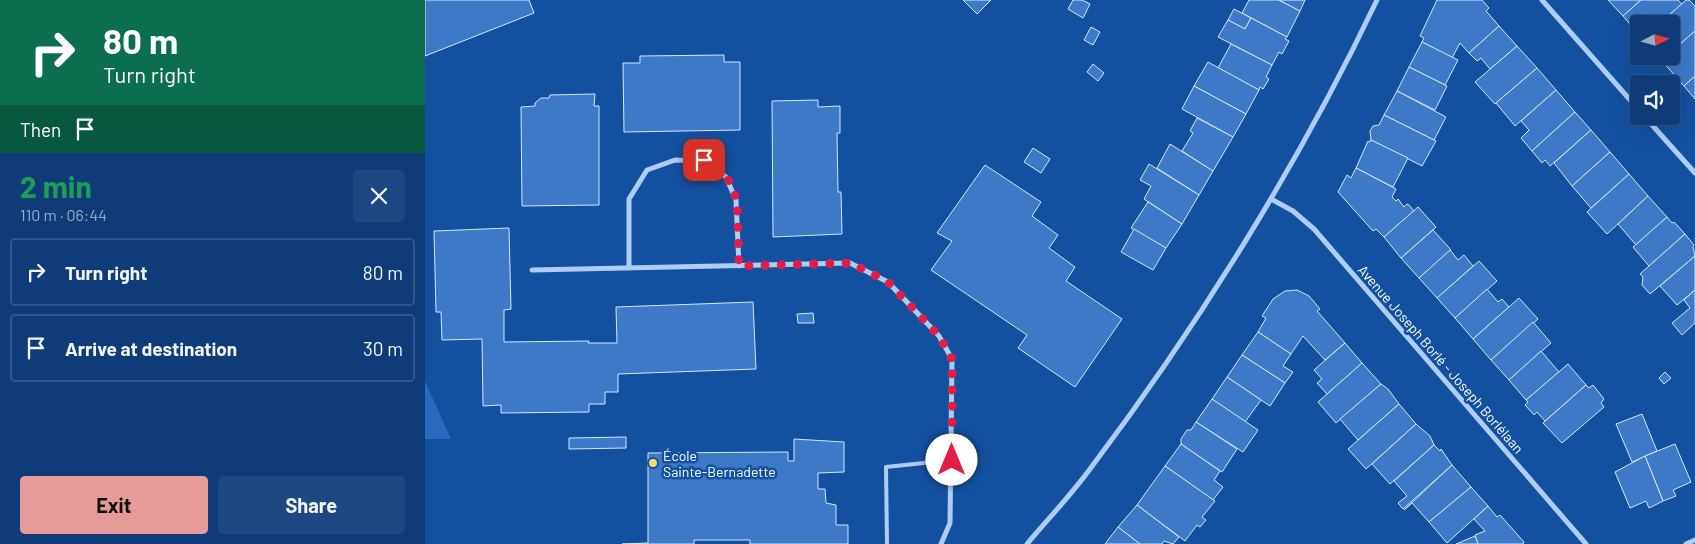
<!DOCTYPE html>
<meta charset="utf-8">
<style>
body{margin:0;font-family:Barlow,sans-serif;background:#1d4780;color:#f1f3f6;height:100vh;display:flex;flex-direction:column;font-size:19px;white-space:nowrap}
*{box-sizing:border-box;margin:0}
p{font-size:16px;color:#9badc6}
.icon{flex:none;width:28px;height:28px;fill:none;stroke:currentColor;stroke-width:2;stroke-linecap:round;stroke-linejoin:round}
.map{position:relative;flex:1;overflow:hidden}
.side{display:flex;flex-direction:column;background:#0f3c78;width:425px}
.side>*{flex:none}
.guide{background:#0b6e4f;color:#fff;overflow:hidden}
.needle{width:32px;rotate:84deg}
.controls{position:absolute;left:1205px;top:15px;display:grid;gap:10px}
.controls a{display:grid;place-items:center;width:50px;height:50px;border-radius:5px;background:#0f3c78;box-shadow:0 5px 20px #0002,0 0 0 1px #2f568a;font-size:25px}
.pin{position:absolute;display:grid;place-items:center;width:42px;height:42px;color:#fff;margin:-21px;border-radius:10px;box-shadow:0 2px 8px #0006}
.me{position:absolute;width:55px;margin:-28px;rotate:0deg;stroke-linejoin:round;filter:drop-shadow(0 0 4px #0008)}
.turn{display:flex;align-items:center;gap:18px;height:105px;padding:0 20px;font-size:22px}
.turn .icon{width:65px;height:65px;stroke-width:2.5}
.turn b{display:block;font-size:35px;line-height:42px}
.then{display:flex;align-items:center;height:48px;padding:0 20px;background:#0003;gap:10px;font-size:19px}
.round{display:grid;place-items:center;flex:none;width:52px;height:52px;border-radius:5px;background:#1d4780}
.summary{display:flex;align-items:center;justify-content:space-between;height:85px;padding:0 20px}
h1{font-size:30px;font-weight:700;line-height:38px;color:#1e9e55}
.cta{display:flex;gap:10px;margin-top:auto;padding:10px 20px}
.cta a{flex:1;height:58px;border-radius:5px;background:#e69b98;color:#111;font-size:20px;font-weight:700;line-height:58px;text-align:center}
.cta a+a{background:#1d4780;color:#f1f3f6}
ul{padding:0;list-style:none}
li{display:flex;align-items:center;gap:15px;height:68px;margin:0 10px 8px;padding:0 10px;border:2px solid #2f568a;border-radius:5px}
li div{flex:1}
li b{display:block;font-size:19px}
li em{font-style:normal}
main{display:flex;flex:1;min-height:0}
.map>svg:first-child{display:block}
.green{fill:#276abe}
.building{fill:#3d79c7;stroke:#d5e7fd}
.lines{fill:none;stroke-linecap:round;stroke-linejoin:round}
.service{stroke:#adcdf4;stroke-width:4}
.minor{stroke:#adcdf4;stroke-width:5}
.route{stroke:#e11d48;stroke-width:9;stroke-dasharray:0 16.2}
.poi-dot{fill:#ffd770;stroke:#1450a0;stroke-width:2}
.labels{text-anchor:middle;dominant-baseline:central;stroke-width:5;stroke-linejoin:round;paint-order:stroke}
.street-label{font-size:14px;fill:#fff;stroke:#1450a0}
.poi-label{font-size:14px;fill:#fff;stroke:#1450a0;text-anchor:start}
</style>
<main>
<section class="side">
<div class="guide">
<div class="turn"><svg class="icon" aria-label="right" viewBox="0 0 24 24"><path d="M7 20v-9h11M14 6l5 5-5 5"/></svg><div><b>80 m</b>Turn right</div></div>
<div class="then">Then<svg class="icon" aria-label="arrive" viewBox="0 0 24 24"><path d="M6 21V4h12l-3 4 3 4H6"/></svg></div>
</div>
<div class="summary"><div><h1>2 min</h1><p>110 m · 06:44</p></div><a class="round"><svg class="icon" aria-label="close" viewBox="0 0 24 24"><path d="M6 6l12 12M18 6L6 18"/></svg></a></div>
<ul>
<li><svg class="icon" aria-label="right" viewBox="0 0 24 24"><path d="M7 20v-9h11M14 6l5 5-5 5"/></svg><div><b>Turn right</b></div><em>80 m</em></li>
<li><svg class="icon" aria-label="arrive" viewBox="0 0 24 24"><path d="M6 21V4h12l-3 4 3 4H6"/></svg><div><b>Arrive at destination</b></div><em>30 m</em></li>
</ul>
<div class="cta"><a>Exit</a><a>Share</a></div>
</section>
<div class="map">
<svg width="1270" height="544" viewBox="0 0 1270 544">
<rect width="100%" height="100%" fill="#1450a0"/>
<path class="green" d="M0,381L26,439H0Z"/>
<g class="building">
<path d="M0,0H104L109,13L0,56Z"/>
<path d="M538,0H566L552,14Z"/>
<path d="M648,0H657L665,4L658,18L643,9Z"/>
<path d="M824,0H854L875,11L862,37L817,13Z"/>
<path d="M854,0H880L875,11Z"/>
<path d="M1012,0H1057L1064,8L1061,11L1074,26L1044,53L1035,43L1027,58L997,42L999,38L995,36Z"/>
<path d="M1183,0H1216L1198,16Z"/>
<path d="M1216,0H1253L1257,4L1234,24H1214V35L1198,16Z"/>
<path d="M1261,0H1264L1270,6V31L1246,52V24H1234Z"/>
<path d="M809,9L826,18L820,29L803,20Z"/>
<path d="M826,18L862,37L860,39L864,41L857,54L854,52L847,65L793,37L803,20L820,29Z"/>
<path d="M1074,26L1092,46L1065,69L1056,58L1052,61L1044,53Z"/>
<path d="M666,27L675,32L668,45L659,40Z"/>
<path d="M1270,31V76L1259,86L1237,61L1242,56H1246V52Z"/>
<path d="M997,42L1033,60L1020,85L984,67Z"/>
<path d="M806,44L847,65L841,77L844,79L838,89L835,87L834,90L793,68Z"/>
<path d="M1092,46L1112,68L1070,104L1050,82Z"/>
<path d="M299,55V62H315V130L199,132L198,63H215V56Z"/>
<path d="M783,62L834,90L821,114L769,86Z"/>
<path d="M668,64L679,73L673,81L662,72Z"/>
<path d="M984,67L1022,86L1010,110L972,91Z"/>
<path d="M1112,68L1131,90L1090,126L1071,103Z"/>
<path d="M1270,76V99L1259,86Z"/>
<path d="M769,86L821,114L808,137L757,109Z"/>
<path d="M1131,90L1150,112L1107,151L1096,138L1104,130L1096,121Z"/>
<path d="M972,91L1021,117L1009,140L959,115Z"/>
<path d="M170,94L169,106H174V205L97,206L96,107L110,106V103L116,98H124L125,95Z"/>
<path d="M393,100V107L415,106V133H412L413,192H416L417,234L348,237L347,101Z"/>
<path d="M1150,112L1166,130L1125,166L1120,160L1117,163L1107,151Z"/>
<path d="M959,115L1011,141L997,166L946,140L945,131L948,126L954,125Z"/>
<path d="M772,118L808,137L788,171L757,151L768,133L765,131Z"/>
<path d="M1166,130L1185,152L1147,186L1129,163Z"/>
<path d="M946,140L983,158L968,187L931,168L943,141L945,142Z"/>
<path d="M745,144L788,171L774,195L732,168Z"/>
<path d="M608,148L625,159L616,173L599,162Z"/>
<path d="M1185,152L1204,174L1166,208L1147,186Z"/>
<path d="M724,164L774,195L757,224L719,199L726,186L715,180Z"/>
<path d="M560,165L616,202L607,216L633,235L624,248L650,267L641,281L697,319L650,387L593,348L602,335L506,270L527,241L512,233Z"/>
<path d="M931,168L971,189L967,197L971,201L973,199L979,207L982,204L984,205L989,211L959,237L951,229L948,231L913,192L922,175L926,178Z"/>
<path d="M1204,174L1223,196L1182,234L1162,212Z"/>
<path d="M1223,196L1242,217L1211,245L1193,224Z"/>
<path d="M723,202L757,224L741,248L706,228Z"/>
<path d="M993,207L1011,227L976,258L959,237Z"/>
<path d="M1242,217L1247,223L1249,222L1260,234L1224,266L1208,247Z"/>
<path d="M84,228L86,309L79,310V342L164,341L163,343H192L191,307L328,302L331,369L193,374V392H180V404H164V412L76,413V405L58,406L57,339L17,340L16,312H11L9,231Z"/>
<path d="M709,229L741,248L728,270L696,252Z"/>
<path d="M1008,230L1026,250L994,278L976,258Z"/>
<path d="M1260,234L1269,245L1268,247L1270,256L1225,294L1217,285L1218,277L1215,274Z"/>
<path d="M1025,250L1033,260L1039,255L1048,266L1012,298L994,278Z"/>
<path d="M1270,256V290L1252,305L1235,286Z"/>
<path d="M1054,261L1072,281L1030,318L1012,298Z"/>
<path d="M1062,289L1073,302L1077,299L1084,307L1048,339L1030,318Z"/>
<path d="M1270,290V323L1257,335L1247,323L1265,308L1259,300Z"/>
<path d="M860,291L872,290L884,296L895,309L892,311L920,343L900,360L878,336L866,354L833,332L841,318L837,316L848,299Z"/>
<path d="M1094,298L1113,319L1066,360L1048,339Z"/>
<path d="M388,313L389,323H373L372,314Z"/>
<path d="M1108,322L1126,343L1084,380L1066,360Z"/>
<path d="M833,332L866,354L858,366L868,372L860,383L817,355Z"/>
<path d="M920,343L937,363L902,394L892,383L897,379L889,370Z"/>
<path d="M1116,351L1134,372L1101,400L1084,380Z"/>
<path d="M817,355L860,383L845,406L802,377Z"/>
<path d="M937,363L956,384L911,423L893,402Z"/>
<path d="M1143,364L1161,385L1120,421L1112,412L1109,415L1100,405L1103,402L1101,400Z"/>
<path d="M1240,372L1246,378L1239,384L1234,378Z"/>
<path d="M802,377L836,400L820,422L787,399Z"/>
<path d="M956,384L963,389L974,404L933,440L915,419Z"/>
<path d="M1161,385L1164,388L1168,385L1179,399L1176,403L1179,407L1137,443L1118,423Z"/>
<path d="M787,399L833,430L818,452L771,422Z"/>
<path d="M974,404L991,424L941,469L923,449Z"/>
<path d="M1217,414L1232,451L1207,462L1191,424Z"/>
<path d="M771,422L812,449L797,472L756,444V439L762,430H766Z"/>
<path d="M991,424L1005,436L1009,445L965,484L947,464Z"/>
<path d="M201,437V448L144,449V438Z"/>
<path d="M369,439L419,442V472L393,473V489H400L401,503L411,505V525H423V544H325V540H269V544H197L223,543V453L363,452V461H369Z"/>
<path d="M756,444L795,471L789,480L798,487L788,500L740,466Z"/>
<path d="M1250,444L1266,482L1248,490L1251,496L1238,501L1220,456Z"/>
<path d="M1009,445L1015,451L1016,449L1027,465L978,509L973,503L982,496L969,481Z"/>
<path d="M1220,456L1238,501L1224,508L1221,501L1205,508L1190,472Z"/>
<path d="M1027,465L1046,487L1004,522L987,503L979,510Z"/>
<path d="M740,466L790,501L777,517L781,520L775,527L772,525L760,541L712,505Z"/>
<path d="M1046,487L1063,506L1022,543L1004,522Z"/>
<path d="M712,505L754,537L748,544L739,541L737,544H715L693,527Z"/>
<path d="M1063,506L1072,517L1075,515L1099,542L1098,544H1053L1050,535L1060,531L1049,519Z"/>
<path d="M693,527L715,544H680Z"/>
<path d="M1050,536L1053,544H1031Z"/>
</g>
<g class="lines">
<path class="service" d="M462,544L461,467L527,460"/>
<g class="minor">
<path d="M1117,0L1214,110"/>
<path d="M1219,116L1270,173"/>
<path d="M846,199L868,211L889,229L1161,544"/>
<path d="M204,267V199L222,170L250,160L279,161L301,177L311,200L314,266"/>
<path d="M107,270L425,263L463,282L514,336L527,359L525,523L516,544"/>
<path d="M602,544C623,519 646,495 665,469C773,326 875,162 952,0"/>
<path d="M1261,544L1270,540"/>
</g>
</g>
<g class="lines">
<path class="route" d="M279,160L302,177L312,200L314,266L426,263L463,282L514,336L527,359V460"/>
</g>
<circle class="poi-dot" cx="228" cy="463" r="5"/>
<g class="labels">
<g class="street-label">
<text transform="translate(1016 359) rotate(49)">Avenue Joseph Borlé - Joseph Borlélaan</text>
</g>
<g class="poi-label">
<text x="238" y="455">École<tspan x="238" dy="16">Sainte-Bernadette</tspan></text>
</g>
</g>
</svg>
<div class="controls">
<a><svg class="needle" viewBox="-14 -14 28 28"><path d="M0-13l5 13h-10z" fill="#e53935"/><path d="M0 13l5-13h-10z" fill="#9badc6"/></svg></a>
<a><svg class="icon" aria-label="sound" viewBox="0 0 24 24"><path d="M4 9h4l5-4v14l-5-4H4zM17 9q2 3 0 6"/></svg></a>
</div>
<div class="pin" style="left:279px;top:160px;background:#d93025"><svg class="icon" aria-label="arrive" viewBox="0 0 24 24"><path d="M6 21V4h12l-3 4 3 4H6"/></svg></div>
<svg class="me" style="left:527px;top:460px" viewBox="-20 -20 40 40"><circle r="19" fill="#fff"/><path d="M0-13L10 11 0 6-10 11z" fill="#e11d48"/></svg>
</div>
</main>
